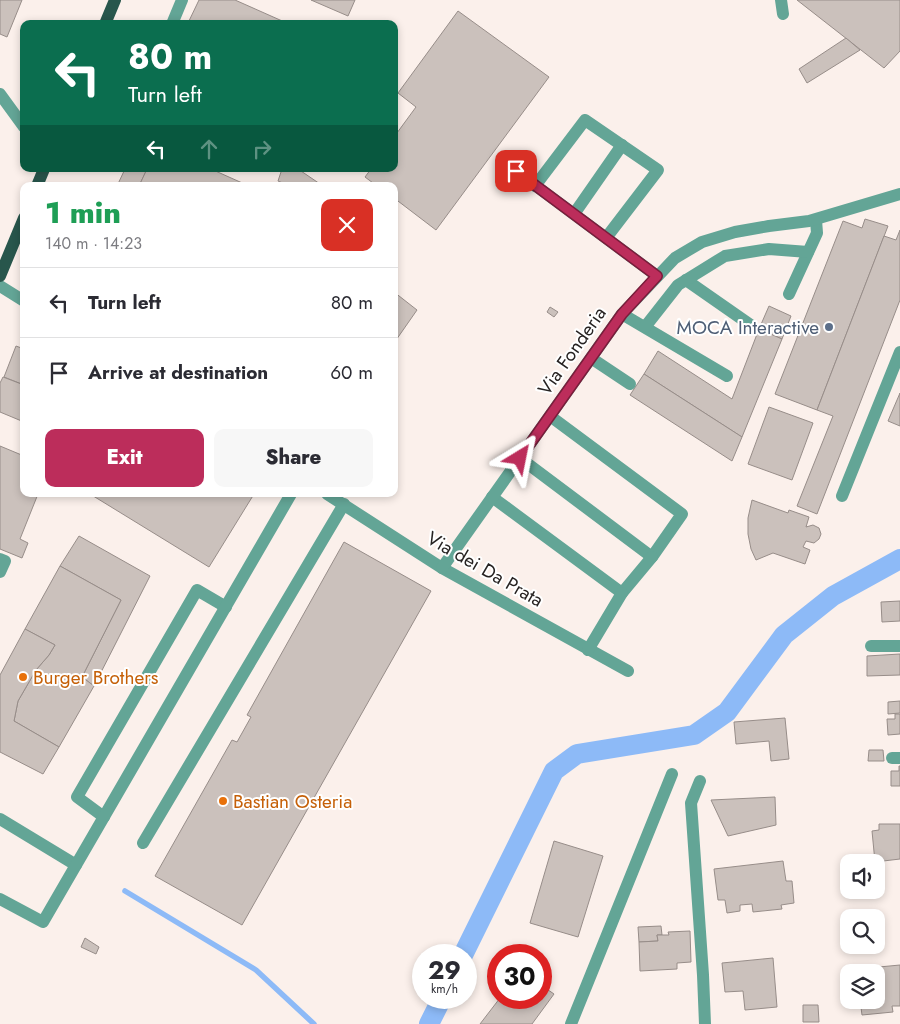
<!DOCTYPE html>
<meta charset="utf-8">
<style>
body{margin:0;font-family:Jost,sans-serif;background:#f7f7f7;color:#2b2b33;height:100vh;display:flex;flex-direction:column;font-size:19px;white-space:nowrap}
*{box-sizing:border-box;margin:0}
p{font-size:16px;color:#7c7c81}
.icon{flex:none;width:28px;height:28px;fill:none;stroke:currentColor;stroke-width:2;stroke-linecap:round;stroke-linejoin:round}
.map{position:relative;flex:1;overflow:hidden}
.sheet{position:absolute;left:20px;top:182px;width:378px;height:315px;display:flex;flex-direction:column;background:#fff;border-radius:10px;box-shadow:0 2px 8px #0003}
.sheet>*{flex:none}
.guide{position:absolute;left:20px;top:20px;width:378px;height:152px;border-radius:10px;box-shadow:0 2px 8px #0003;background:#0b6e4f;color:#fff;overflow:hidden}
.tools{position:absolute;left:840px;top:854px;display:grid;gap:10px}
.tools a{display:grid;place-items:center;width:45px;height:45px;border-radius:10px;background:#fff;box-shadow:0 2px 8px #0003;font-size:25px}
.speed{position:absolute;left:412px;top:944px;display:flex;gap:10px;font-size:25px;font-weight:700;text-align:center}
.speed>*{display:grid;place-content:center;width:65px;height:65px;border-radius:50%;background:#fff;box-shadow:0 2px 8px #0003;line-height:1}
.speed small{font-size:12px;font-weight:400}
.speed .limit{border:8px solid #d22;background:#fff;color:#111}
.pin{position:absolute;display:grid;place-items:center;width:42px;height:42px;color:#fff;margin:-21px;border-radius:10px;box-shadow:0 2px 8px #0006}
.me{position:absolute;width:55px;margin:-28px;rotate:35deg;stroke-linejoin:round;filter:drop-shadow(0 0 4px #0008)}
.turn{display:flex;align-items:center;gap:18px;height:105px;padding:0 25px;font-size:22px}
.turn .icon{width:65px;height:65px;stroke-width:2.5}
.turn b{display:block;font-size:35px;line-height:42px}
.lanes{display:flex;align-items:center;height:48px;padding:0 25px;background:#0003;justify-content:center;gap:25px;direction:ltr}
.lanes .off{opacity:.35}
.round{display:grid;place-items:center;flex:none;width:52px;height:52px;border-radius:10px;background:#f7f7f7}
.head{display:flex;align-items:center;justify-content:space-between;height:85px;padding:0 25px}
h1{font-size:30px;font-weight:800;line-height:38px;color:#1e9e55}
.primary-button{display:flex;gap:10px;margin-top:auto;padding:10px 25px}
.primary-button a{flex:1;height:58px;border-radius:10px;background:#bc2d5b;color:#fff;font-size:20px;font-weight:800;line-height:58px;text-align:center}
.primary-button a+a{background:#f7f7f7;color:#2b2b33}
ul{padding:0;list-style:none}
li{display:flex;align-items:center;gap:15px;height:70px;padding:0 25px;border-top:1px solid #e1e1e2}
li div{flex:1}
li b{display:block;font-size:19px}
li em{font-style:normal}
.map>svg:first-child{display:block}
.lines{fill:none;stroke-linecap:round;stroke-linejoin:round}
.stream{stroke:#8dbaf7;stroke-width:5.5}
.canal{stroke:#8dbaf7;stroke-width:20}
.building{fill:#cbc1bc;stroke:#978d89}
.minor{stroke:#63a596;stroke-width:12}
.major{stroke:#28564c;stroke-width:12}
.route-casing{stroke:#7a1d3b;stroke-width:12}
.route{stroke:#bc2d5b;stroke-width:9}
.service-dot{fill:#5c6f8a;stroke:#fff;stroke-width:2}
.food-dot{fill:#e8710a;stroke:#fff;stroke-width:2}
.labels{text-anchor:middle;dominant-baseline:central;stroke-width:4;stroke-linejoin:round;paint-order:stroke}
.service-label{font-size:19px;fill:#4e5e75;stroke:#fff;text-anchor:end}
.street-label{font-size:19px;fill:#272322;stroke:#fff}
.food-label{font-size:19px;fill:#c56008;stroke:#fff;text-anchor:start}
</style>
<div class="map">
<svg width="900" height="1024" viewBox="0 0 900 1024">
<rect width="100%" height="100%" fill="#fbf0eb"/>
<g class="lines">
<path class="stream" d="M125,891L256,970L314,1024"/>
<g class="canal">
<path d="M463,955L554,771L577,754L694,735L727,712L784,635L833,596L900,559"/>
<path d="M429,1024L442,998"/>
</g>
</g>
<g class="building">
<path d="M0,0H22L7,37L0,34Z"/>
<path d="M199,0H235L289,24L188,23Z"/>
<path d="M311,0H355L348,16Z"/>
<path d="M797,0H900V51L884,68Z"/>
<path d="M458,11L549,77L436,230L394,198V186H377L365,177L371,169H394V137L416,107L398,93Z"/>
<path d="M846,38L860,50L807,83L799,69Z"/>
<path d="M125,169H147L139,186H117Z"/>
<path d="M147,169H211L249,186H139Z"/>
<path d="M282,169H302L301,171L323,186H290L278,181Z"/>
<path d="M865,219L888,226L817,410L775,394L843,221L862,228Z"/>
<path d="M900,230V300L817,514L797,506L833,416L817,410L884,236L896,240Z"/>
<path d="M394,292L417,310L394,343Z"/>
<path d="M769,306L791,316L782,339L759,329Z"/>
<path d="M550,307L558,312L554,317L547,312Z"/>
<path d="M759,329L782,339L742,437L644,374L658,351L732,399Z"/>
<path d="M16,346L24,349V385L4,377Z"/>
<path d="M644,374L742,437L732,461L630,395Z"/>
<path d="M3,377L24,385V422L0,412V383Z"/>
<path d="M900,393V426L888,421Z"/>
<path d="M769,407L813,423L792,480L748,464Z"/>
<path d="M0,446L24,456V494H38L20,539L28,543L22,558L0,549Z"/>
<path d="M90,494H254L209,567Z"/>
<path d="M752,500L788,513L789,510L809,517L806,527L813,525L819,528L821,534L819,539L814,543L806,541L803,547L810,550L805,564L773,553L756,560L751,549L748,534V518Z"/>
<path d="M79,536L150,576L94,686L82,677L121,600L60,566Z"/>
<path d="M344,542L431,591L242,925L155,876L232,740L237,742L251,717L247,715Z"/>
<path d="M60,566L121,600L82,677L94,686L59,747L14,721L18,701L36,670L49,655L55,645L25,629Z"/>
<path d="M900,601V621L882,622L881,602Z"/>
<path d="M25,629L55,645L49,655L36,670L18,701L14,721L59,747L43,774L0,752V675Z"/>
<path d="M900,654V675L867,676V656Z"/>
<path d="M900,701V713L888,714V702Z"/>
<path d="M895,714H900V734L888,735L887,719H895Z"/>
<path d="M785,718L789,759L771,761L769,741L736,744L734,722Z"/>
<path d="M869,750H883L884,761H868Z"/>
<path d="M899,766H900V786H891V771H899Z"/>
<path d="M775,797L776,825L728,836L711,800Z"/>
<path d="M879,824H900V859L875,862L872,831L879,830Z"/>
<path d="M554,841L603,856L578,937L530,923Z"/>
<path d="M783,861L786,881H792L794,903L781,905L782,909L753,912L752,904L740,905V911L727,913L725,900H718L714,869Z"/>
<path d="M661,926L662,935H657L658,941L639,942L638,927Z"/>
<path d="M690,931L691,962L677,963V969L640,971L639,942L658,941L657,935H669L668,932Z"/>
<path d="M85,938L99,947L96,954L81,947Z"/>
<path d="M773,958L777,1007L745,1010L743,991L725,992L722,963Z"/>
<path d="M900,965V1006H892L893,1012L862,1015L860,1000H876V972H858V969Z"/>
<path d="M541,985L554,994L532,1024H480L500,998H541Z"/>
<path d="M803,1005H818L819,1022H803Z"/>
</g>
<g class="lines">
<g class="minor">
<path d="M781,0L783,14"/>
<path d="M172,24L182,0"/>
<path d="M0,94L24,127"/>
<path d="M516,171L657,276"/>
<path d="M535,186L585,120L658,170L606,238"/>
<path d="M574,214L622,145"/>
<path d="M686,280L752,326"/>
<path d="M0,286L24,301"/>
<path d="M789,294L817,233L816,220"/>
<path d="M622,314L727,376"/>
<path d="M645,327L678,285L725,256L769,249L808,252"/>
<path d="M591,358L630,384"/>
<path d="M520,458L652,557L682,514L550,416"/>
<path d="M327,494L442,568L628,671"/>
<path d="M842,496L900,352"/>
<path d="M492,497L622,593L652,557"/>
<path d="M0,559L5,561L0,572"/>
<path d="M442,568L622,314L675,258L702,242L735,232L769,226L809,221L900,194"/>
<path d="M871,646H900"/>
<path d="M588,650L622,593"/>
<path d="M892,758H900"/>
<path d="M700,781L691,803L703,975L705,1024"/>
<path d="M104,817L77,797L197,590L226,607"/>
<path d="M0,819L76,865"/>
<path d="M143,843L344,504"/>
<path d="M0,899L43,922L291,494"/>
<path d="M571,1024L672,774"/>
</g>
<g class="major">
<path d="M105,24L115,0"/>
<path d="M37,186L44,169"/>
<path d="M0,276L24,218"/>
</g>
</g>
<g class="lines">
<g class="route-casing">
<path id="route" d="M516,171L657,276L622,314L520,458"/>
</g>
<use href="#route" class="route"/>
</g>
<circle class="service-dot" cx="829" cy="327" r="5"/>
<g class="food-dot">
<circle cx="23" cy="677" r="5"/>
<circle cx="223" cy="801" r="5"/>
</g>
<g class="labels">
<g class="service-label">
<text x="819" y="327">MOCA Interactive</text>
</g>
<g class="street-label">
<text transform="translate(572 351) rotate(-55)">Via Fonderia</text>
<text transform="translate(485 569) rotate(30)">Via dei Da Prata</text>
</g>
<g class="food-label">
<text x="33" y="677">Burger Brothers</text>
<text x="233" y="801">Bastian Osteria</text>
</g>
</g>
</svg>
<div class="tools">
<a><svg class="icon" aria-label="sound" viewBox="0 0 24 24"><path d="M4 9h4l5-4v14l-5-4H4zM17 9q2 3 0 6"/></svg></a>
<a><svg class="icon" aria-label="search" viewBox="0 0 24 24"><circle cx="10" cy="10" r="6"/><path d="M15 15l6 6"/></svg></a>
<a><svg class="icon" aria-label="layers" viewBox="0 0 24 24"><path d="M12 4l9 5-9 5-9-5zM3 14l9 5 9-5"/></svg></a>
</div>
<div class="speed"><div>29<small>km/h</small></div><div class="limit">30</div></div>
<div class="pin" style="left:516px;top:171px;background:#d93025"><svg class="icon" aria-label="arrive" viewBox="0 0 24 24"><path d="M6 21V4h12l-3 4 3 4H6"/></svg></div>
<svg class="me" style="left:520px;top:458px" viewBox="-20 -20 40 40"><path d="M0-17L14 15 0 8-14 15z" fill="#bc2d5b" stroke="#fff" stroke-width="4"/></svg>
<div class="guide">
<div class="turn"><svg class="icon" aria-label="left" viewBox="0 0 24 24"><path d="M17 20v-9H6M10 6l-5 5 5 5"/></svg><div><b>80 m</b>Turn left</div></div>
<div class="lanes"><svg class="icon" aria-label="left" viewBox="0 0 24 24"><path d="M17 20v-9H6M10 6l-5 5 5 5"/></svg><svg class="icon off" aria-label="ahead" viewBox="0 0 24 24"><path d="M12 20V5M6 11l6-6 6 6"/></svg><svg class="icon off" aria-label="right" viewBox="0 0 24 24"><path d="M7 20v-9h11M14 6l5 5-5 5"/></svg></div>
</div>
<section class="sheet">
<div class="head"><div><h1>1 min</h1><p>140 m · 14:23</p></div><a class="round" style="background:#d93025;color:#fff"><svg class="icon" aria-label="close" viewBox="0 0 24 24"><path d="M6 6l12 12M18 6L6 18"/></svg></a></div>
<ul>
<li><svg class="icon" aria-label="left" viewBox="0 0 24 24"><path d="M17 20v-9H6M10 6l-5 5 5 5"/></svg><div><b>Turn left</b></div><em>80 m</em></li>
<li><svg class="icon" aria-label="arrive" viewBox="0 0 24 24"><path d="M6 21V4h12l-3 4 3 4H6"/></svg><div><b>Arrive at destination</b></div><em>60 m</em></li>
</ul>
<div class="primary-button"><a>Exit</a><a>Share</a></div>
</section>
</div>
